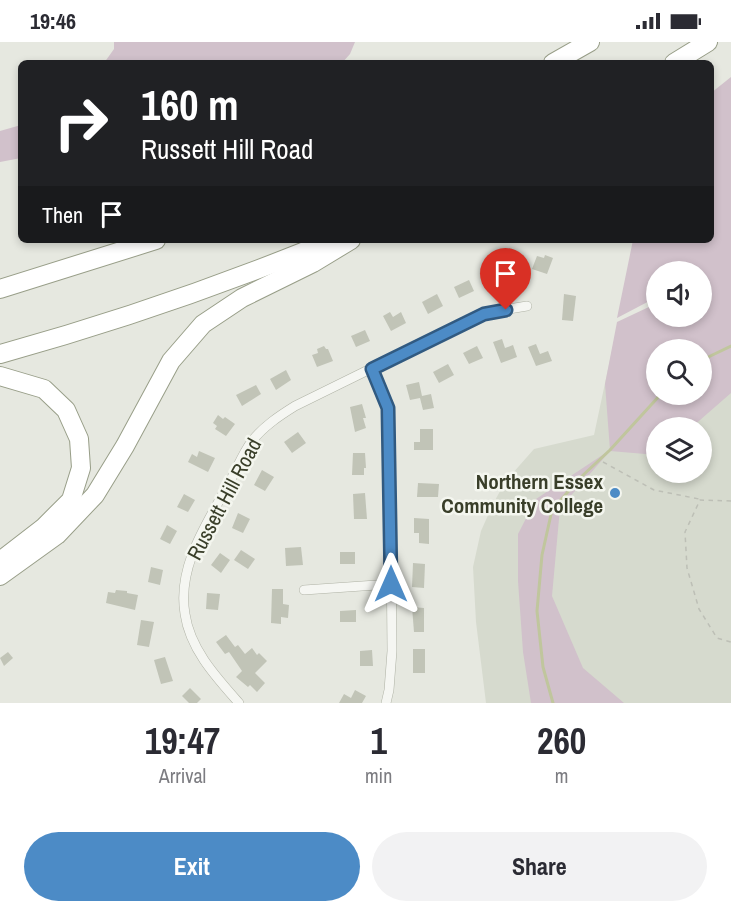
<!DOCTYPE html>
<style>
body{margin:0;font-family:"Archivo Narrow",sans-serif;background:#f2f2f3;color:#2b2b33;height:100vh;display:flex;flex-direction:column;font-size:22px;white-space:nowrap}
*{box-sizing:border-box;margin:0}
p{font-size:20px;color:#7c7c81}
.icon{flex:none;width:33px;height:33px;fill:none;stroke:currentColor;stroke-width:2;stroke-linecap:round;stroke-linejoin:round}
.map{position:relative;height:661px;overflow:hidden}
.panel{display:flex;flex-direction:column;background:#fff;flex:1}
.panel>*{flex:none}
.guide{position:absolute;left:18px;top:18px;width:696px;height:183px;border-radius:9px;box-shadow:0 3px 9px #0003;background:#202124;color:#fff;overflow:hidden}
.buttons{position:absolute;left:646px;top:219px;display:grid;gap:12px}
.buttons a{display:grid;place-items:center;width:66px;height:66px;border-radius:50%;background:#fff;box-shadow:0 3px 9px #0003;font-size:30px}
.pin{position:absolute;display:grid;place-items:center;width:51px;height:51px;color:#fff;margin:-62px -26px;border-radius:50% 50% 50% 0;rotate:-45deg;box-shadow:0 0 6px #0007}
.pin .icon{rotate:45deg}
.me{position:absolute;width:66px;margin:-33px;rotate:0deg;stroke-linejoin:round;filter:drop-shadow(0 0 4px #0008)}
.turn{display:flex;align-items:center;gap:21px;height:126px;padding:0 24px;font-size:27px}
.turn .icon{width:78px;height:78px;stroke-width:2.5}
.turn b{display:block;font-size:42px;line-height:51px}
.then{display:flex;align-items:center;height:57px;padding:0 24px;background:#0003;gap:12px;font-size:22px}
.eta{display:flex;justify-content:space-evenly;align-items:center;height:102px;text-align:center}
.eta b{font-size:36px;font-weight:700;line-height:42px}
.cta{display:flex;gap:12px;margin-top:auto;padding:12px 24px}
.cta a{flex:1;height:69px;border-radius:36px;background:#4c8bc6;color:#fff;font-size:24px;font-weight:700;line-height:69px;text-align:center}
.cta a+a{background:#f2f2f3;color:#2b2b33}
.status{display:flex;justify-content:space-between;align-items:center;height:42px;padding:0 30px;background:#fff;direction:ltr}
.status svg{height:16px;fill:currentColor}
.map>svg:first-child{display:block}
.built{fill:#d6dace;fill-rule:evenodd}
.green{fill:#d1c1cb;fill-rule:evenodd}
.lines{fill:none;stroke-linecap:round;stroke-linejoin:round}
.stream{stroke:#c0c69d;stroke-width:3}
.building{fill:#c1c4b7}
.street-casing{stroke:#afb2a5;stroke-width:10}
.highway-casing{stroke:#989e88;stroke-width:20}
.path{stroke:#bdbfb6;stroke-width:1.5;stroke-dasharray:4.5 4.5;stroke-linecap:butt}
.street{stroke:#f5f6f2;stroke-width:9}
.highway{stroke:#fff;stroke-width:18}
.route-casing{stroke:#315a81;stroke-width:15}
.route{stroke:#4c8bc6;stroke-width:10}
.poi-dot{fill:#4c8bc6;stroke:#f4f6ef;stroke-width:2}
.labels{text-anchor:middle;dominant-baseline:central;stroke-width:5;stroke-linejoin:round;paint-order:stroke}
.poi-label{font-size:21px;font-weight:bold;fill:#393e29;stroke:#f4f6ef;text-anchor:end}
.street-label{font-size:21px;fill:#393e29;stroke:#f4f6ef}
</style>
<div class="status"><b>19:46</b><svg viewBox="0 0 49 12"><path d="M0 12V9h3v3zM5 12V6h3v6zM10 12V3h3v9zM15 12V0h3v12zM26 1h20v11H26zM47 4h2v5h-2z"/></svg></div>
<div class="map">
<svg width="731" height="661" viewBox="0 0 731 661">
<rect width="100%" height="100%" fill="#e6e8e0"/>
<path class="built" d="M731,234V661H486L476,580L473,525L481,489L493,462L505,440L534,407L594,393L615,294L657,274H702ZM657,308H702V352H657ZM657,386H702V430H657Z"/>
<g class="green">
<path d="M114,0H355L350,12L342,21H104L114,7Z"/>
<path d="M731,35V351L692,385L657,386V413L610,409L560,466L552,554L583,626L624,661H531L523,610L518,539V492L536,457L610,408L605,342L617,280L651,264L657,258V274H702V230H657V255L617,276L633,198H711V51ZM657,308H702V352H657Z"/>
<path d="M21,83V116L0,120V89Z"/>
</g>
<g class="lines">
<g class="stream">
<path d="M702,318L731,304"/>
<path d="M553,661L543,625L537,569L542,513L552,468L581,435L610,408L661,352"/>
</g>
</g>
<g class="building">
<path d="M545,213L553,216L547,232L532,227L537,214L544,216Z"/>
<path d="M513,217L518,228L493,238L488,228Z"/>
<path d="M469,238L474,249L459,256L454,245Z"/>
<path d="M437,252L443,264L428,272L422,260Z"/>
<path d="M564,252L576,254L573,279L562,278Z"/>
<path d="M390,270L393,275L401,270L406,281L391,289L383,274Z"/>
<path d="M365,288L370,299L356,305L351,294Z"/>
<path d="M502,297L505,306L513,303L517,315L501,321L493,300Z"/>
<path d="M536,302L540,312L548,309L552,319L536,324L528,305Z"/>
<path d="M324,304L326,307H328L333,319L317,325L312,313L318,311L317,307Z"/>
<path d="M477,304L483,316L469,322L463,311Z"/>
<path d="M448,322L454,333L439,341L433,330Z"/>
<path d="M286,328L291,338L276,348L270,337Z"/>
<path d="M419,340L422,354L431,352L434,366L423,368L420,356L410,358L406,343Z"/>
<path d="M256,343L261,352L242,364L236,353Z"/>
<path d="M362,362L366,376H363L366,386L355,390L350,365Z"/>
<path d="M218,373L223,377L225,375L235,382L226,394L215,387L217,384L213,381Z"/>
<path d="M420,387H433V408H414V400H420Z"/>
<path d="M298,390L306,401L292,411L284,400Z"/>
<path d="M199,409L215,416L208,430L188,420L192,412L197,415Z"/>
<path d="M353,411H365L366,426H364V433H352Z"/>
<path d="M262,428L274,435L265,449L254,443Z"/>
<path d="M418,441L439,442L438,455H417Z"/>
<path d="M365,451L367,477H354L353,452Z"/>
<path d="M184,452L195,458L188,470L177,465Z"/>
<path d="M238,471L250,477L243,491L232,486Z"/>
<path d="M414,476L429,477V502L419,501V491H414Z"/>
<path d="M167,483L177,489L170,502L160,497Z"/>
<path d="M301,505L303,523L286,524L285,506Z"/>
<path d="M241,508L255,517L248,527L234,518Z"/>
<rect x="340" y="510" width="15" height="12"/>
<path d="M220,511L230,518L221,531L211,523Z"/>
<path d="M413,521L425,522L424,546L412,545Z"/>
<path d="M151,525L163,528L160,543L148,540Z"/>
<path d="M272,547H283V562L289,563L288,576L281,575V582L271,581Z"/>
<path d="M116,548L127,549V551L138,553L135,568L106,561L108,550L115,551Z"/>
<path d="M207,551L220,552L218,568L206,567Z"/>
<path d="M412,565L424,566V590H414Z"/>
<path d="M356,568V580H340V569Z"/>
<path d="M141,578L154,580L149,605L137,603Z"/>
<path d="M226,593L235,605L238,603L245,612L252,606L257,613L259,611L267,619L255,631L265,641L257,650L250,643L248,645L236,635L242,629L229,610L225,612L216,600Z"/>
<rect x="413" y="607" width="12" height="24"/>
<path d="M372,608L373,624H360V609Z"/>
<path d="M8,610L13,616L4,624L0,616Z"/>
<path d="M165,615L173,639L161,642L154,618Z"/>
<path d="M190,646L201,657L197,661H189L182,654Z"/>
<path d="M355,648L366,654L362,661H339L344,652L351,656Z"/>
</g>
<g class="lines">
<g class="street-casing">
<g id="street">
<path d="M372,327L388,366L390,391L392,609L389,648L386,661"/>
<path d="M304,548L391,542"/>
<path d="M239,661C216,635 190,607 185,572C177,525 206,483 228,443C236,429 242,412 252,399C264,384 279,374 295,364L484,271L527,264"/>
</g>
</g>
<g class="highway-casing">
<g id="highway">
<path d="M553,21L590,0"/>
<path d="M674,21L708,0"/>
<path d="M0,247L156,198"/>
<path d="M0,312C113,281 223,243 332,198"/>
<path d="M0,334L44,347L66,368L79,397L81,426L71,458L43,486L0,519"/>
<path d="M0,534L57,493L95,453L125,404L171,319L203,282L242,256L313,221L351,198"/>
</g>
</g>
<g class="path">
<path d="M603,420L654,448L699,457"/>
<path d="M731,459L700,458L685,490L687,526L699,567L717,596L731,600"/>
</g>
<use href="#street" class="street"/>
<use href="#highway" class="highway"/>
</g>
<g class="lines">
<g class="route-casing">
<path id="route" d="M391,542L388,366L372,327L484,272L506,268"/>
</g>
<use href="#route" class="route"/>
</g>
<circle class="poi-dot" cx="615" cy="451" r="6"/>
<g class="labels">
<g class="poi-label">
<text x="603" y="439">Northern Essex<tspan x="603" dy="24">Community College</tspan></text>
</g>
<g class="street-label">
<text transform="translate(224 457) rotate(-62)">Russett Hill Road</text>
</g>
</g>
</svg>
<div class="buttons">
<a><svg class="icon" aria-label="sound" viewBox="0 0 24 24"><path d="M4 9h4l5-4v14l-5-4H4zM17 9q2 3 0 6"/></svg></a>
<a><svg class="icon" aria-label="search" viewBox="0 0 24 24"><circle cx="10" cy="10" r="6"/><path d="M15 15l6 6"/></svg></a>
<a><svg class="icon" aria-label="layers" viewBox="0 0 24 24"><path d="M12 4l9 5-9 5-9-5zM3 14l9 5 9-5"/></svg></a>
</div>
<div class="pin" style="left:506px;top:268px;background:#d93025"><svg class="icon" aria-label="arrive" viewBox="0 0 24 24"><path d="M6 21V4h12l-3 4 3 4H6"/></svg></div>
<svg class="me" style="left:391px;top:542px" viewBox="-20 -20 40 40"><path d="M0-17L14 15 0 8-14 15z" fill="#4c8bc6" stroke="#fff" stroke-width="4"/></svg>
<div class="guide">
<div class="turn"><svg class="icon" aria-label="right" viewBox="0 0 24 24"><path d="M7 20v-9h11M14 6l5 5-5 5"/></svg><div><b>160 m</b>Russett Hill Road</div></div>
<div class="then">Then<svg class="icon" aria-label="arrive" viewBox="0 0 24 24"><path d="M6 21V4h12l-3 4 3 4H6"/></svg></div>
</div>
</div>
<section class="panel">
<div class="eta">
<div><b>19:47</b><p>Arrival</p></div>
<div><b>1</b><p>min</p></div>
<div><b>260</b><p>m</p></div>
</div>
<div class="cta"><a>Exit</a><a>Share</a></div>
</section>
